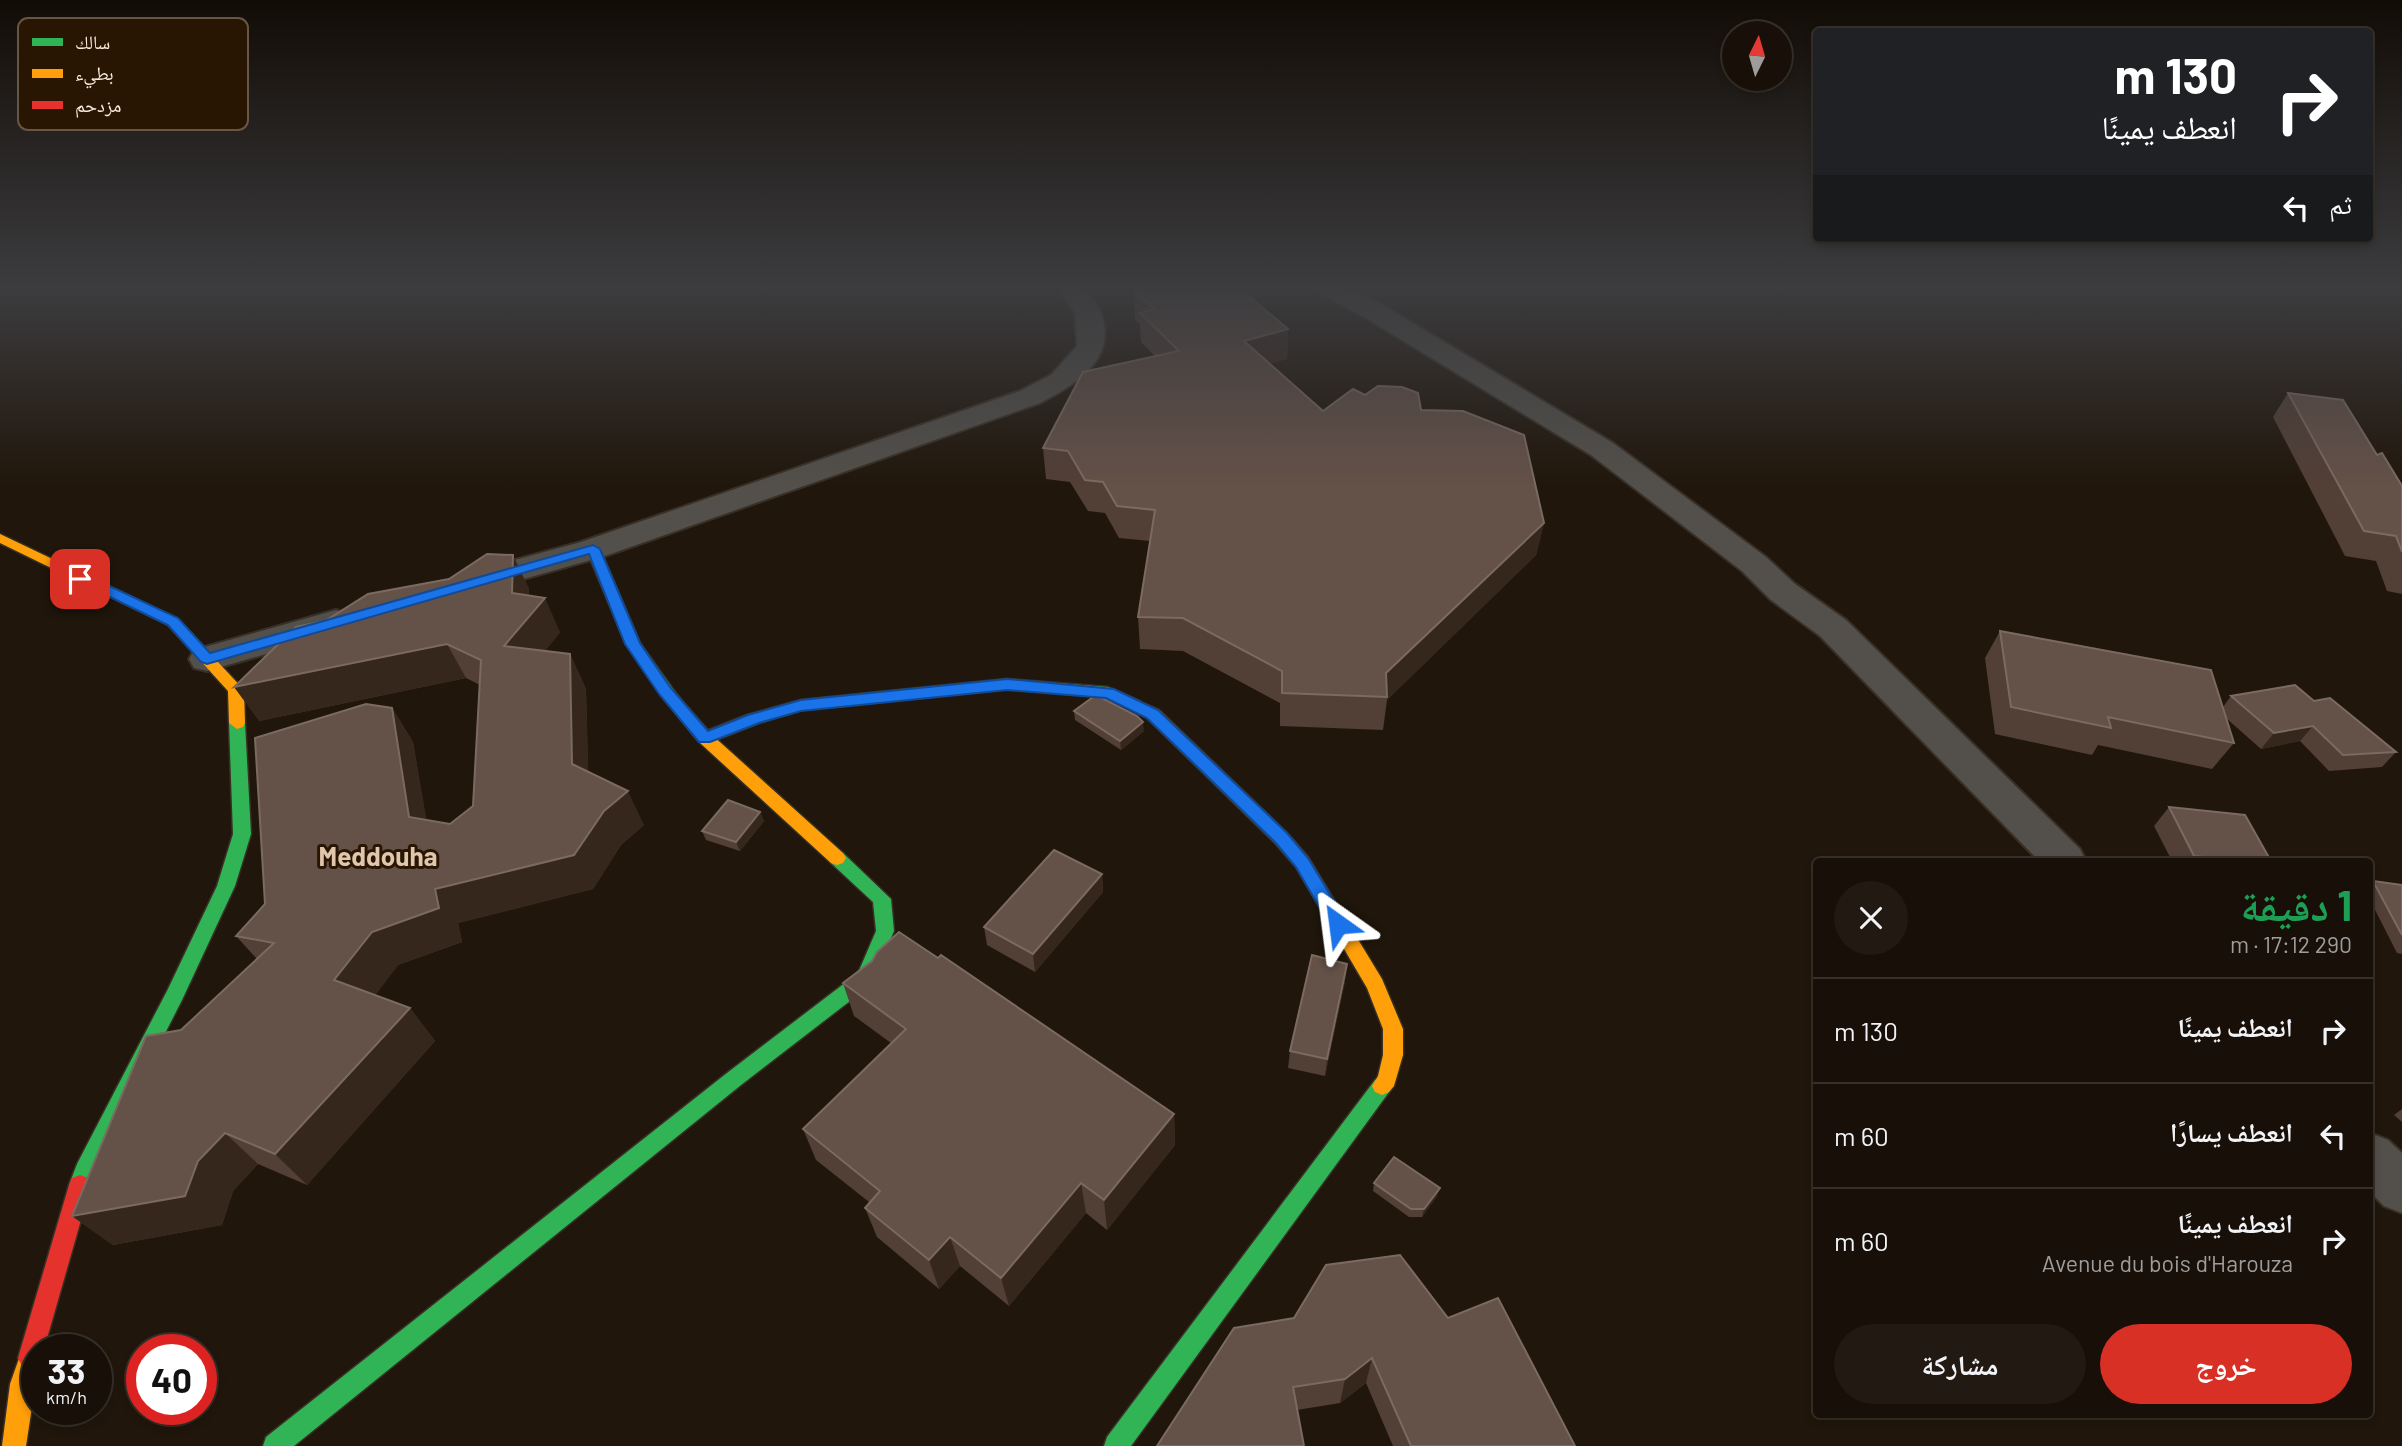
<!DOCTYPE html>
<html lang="ar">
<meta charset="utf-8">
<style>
body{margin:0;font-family:Barlow,"Noto Naskh Arabic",sans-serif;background:#211912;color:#f1f3f6;direction:rtl;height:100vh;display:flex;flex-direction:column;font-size:26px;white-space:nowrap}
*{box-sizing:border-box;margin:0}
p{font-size:23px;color:#9f9d9c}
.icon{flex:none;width:38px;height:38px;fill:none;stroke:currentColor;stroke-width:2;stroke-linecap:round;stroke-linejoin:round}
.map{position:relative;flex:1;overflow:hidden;direction:ltr}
.drawer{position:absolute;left:1813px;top:858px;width:560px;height:560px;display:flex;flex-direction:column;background:#181008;border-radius:7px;box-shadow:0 4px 10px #0003,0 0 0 2px #363029;direction:rtl}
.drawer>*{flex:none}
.guide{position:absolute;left:1813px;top:28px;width:560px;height:214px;border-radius:7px;box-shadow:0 4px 10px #0003,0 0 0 2px #363029;direction:rtl;background:#202124;color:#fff;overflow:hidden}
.needle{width:46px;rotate:5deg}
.controls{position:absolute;left:1722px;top:21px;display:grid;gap:14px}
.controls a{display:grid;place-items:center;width:70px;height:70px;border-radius:50%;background:#181008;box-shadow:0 4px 10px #0003,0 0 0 2px #363029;font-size:35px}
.speed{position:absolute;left:21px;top:1334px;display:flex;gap:14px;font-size:35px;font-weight:700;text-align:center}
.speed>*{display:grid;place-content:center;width:91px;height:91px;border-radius:50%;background:#181008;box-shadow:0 4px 10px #0003,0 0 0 2px #363029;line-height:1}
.speed small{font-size:18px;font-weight:400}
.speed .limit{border:10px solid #d22;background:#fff;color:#111}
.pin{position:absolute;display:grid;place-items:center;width:60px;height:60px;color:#fff;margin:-30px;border-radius:14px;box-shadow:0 4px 10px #0006}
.me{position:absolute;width:77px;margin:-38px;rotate:329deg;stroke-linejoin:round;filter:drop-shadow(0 0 5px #0008)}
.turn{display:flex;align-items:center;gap:24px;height:147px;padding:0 21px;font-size:32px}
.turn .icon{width:91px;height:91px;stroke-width:2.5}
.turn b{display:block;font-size:49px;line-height:60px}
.then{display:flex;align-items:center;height:66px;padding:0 21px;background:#0003;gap:14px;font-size:26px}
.round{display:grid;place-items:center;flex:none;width:74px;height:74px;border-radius:37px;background:#211912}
.headline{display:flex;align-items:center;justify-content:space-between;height:119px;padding:0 21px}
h1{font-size:42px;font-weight:700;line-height:52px;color:#1e9e55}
.primary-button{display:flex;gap:14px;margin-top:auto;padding:14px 21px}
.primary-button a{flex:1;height:80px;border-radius:42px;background:#d93025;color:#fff;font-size:28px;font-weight:700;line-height:80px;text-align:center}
.primary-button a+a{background:#211912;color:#f1f3f6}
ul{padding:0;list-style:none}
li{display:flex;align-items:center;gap:21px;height:105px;padding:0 21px;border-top:2px solid #363029}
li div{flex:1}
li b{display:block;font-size:26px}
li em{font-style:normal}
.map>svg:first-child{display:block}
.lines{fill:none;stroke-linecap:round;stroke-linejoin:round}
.street-casing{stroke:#383026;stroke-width:4}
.fast-casing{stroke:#383026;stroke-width:3}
.slow-casing{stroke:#383026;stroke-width:3}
.jam-casing{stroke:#383026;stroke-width:3}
.street{fill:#53504b;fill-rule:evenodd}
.fast{fill:#30b455;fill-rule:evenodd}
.slow{fill:#ff9f0a;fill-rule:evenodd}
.jam{fill:#e5322d;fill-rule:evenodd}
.wall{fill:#523f36}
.shaded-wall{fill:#36271d}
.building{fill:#645148;stroke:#7b6a5f;stroke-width:2}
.route{fill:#1a73e8;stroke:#114b97;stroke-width:2}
.labels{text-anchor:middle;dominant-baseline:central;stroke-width:6;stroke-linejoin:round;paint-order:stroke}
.neighbourhood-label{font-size:26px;font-weight:bold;fill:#dfc6ac;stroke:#291602}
.key{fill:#291602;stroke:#675644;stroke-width:2}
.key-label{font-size:19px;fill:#f9ebde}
</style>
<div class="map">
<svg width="2402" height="1446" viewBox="0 0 2402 1446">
<rect width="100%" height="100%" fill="#20160b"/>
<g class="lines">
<g class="street-casing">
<g id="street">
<path d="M1057,285H1083C1088,293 1097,303 1101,313C1118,359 1075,385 1040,403L605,556L471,594L459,591L454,583L459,575L581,542L1020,391L1051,375L1077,346L1075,313Z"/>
<path d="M1311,285H1343L1384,306L1613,443L1766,557L1795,584L1846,620L2080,849L2086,861H2039L1820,636L1771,600L1742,571L1591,455L1366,318L1315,290Z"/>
<path d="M336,610L349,614L354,622L349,630L207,671L194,668L189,659L194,650Z"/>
<path d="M2370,1133L2388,1140L2402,1153V1213L2384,1206L2370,1192Z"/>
</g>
</g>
<g class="fast-casing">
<g id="fast">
<path d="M593,545L600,549L640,643L678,696L681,700L678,704H668L626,644L586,549Z"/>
<path d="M1007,679L1108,687L1140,701L1143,705L1135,710L1105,697L1007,689L801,710L759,723L705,744L697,738L699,734L747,715L801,700Z"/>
<path d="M237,717L245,723L251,834L235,886L182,1000L94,1173L88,1192L80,1195L72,1192L69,1185L77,1164L168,989L217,886L233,834L229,723Z"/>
<path d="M837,851L843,853L891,899L894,931L872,984L741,1085L294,1446H263L266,1437L727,1073L858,973L876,931L873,902L831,863L828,858L831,853Z"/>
<path d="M1382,1077L1389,1080L1392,1086L1389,1092L1131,1446H1104L1107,1437L1375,1080Z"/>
</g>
</g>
<g class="slow-casing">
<g id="slow">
<path d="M0,534L178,619L244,690L245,723L243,727L237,729L229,723L228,691L168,625L0,543Z"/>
<path d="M673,695L678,696L711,734L843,853L846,858L843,863L837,865L831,863L699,742L665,700Z"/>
<path d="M1135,700L1159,710L1287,833L1308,857L1382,979L1403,1029V1055L1394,1086L1389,1092L1382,1095L1375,1092L1372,1086L1378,1076L1383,1055V1029L1367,988L1296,867L1275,843L1147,718L1130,709L1127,705L1130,701Z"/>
<path d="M30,1346L37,1349V1374L26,1446H2L10,1384L22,1350Z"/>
</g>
</g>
<g class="jam-casing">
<path id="jam" d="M80,1175L88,1178L91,1185L44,1349H37V1367L30,1370L22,1366L18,1358L69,1185L72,1178Z"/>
</g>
<use href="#street" class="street"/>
<use href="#fast" class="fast"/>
<use href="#slow" class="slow"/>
<use href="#jam" class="jam"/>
</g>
<g class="wall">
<path d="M1134,290L1288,329L1287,359L1270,363L1323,411L1365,395L1421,410L1544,523L1536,555L1387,700L1383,730L1280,726V703L1183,651L1140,649L1138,617L1150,541L1119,538L1105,513L1088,511L1070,482L1046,479L1043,448L1155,356L1141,342L1140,324L1135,320Z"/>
<path d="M2288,393L2377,455L2402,486V594L2387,591L2376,561L2345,556L2273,417Z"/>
<path d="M513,555L529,589V596L560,632L545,651L570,654L586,689L588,772L644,825L621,845L593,889L458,923L462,942L398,965L375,995L410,1008L435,1041L307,1185L258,1164L233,1191L222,1225L113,1245L72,1216L181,1030L257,959L236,936L265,904L392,708L413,742L426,820L450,824L473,806L480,685L466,678L259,721L325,621L449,579Z"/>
<path d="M2000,631L2223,707L2231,696L2314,701L2396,752L2382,767L2329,771L2300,741L2261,749L2226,718L2234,743L2212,769L2098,745L2092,755L1995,734L1985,658Z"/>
<path d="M1074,711L1144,731L1121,750L1075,720Z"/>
<path d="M2169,807L2271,861H2172L2154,826Z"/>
<path d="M760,812L764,821L740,851L706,840L702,831Z"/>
<path d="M1102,874L1103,892L1035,972L987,945L984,927Z"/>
<path d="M2373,881L2402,885V954L2397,953L2370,900V884Z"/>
<path d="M938,958L1174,1114L1175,1145L1107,1230L1086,1213L1009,1306L960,1266L939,1289L877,1237L865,1208L869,1202L816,1160L803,1129L891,1043L854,1016L843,983Z"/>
<path d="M1345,981L1325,1076L1288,1068L1290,1051Z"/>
<path d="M2402,1109V1122L2394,1115Z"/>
<path d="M1374,1183L1437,1196L1422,1217H1409L1373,1191Z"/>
<path d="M1448,1318L1575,1446H1393L1366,1383L1340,1403L1297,1410L1157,1446Z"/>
</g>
<g class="shaded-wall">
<path d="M1288,329L1287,359L1244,371V341Z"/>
<path d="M1544,523L1536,555L1387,700L1386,673Z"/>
<path d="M513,555L529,589V616L545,598L560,632L522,680L504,646L512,593Z"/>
<path d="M447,644L466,678L259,721L234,687Z"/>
<path d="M570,654L586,689L589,798L572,764Z"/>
<path d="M392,708L413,742L432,851L409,817Z"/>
<path d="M1143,722L1144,731L1121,750L1120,741Z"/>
<path d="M2313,726L2300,741L2261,749L2274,733Z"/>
<path d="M628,791L644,825L621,845L593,889L458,923L462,942L398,965L362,1013L334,980L372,932L435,889L604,811Z"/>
<path d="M760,812L764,821L740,851L736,842Z"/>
<path d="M1102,874L1103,892L1035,972L1033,954Z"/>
<path d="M1347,964L1345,981L1325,1076L1327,1059Z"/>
<path d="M410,1008L435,1041L307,1185L275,1154Z"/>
<path d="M1174,1114L1175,1145L1107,1230L1104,1200Z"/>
<path d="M225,1133L258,1164L233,1191L222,1225L113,1245L72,1216L198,1161Z"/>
<path d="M1081,1183L1086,1213L1009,1306L1001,1278Z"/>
<path d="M1440,1188L1437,1196L1422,1217L1424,1209Z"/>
<path d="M950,1237L960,1266L939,1289L929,1260Z"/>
<path d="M1372,1358L1366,1383L1340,1403L1345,1379Z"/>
</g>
<g class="building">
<path d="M1156,285H1236L1288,329L1244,341L1323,411L1353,389L1365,395L1378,386L1402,387L1418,393L1421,410L1463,411L1524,435L1544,523L1386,673L1387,697L1282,693V671L1183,618L1138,617L1155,510L1117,506L1103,482L1085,480L1068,451L1043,448L1083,372L1179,351L1140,313L1154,309L1134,290Z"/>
<path d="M2288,393L2343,400L2377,455L2382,453L2402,486V552L2396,536L2364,531Z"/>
<path d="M487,554L513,555L512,593L545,598L504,646L570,654L572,764L628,791L604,811L574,855L435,889L439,908L372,932L334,980L410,1008L275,1154L225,1133L198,1161L185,1196L72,1216L146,1036L181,1030L274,943L236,936L265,904L255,738L366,704L392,708L409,817L450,824L473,806L481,660L447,644L234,687L296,627L325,621L368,594L449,579Z"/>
<path d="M2000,631L2211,670L2234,743L2108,717L2111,728L2011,707Z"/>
<path d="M2295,685L2314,701L2330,698L2396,752L2343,755L2313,726L2274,733L2231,696Z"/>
<path d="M1093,697H1100L1137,716L1143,722L1120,741L1074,711Z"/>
<path d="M728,800L760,812L736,842L702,831Z"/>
<path d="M2169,807L2245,815L2271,861H2243L2194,856Z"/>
<path d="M1054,850L1102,874L1033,954L984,927Z"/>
<path d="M2373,881L2402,885V935Z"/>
<path d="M899,932L938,958L941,955L1174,1114L1104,1200L1081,1183L1001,1278L950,1237L929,1260L865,1208L880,1191L803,1129L906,1029L843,983L872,961L877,952Z"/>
<path d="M1312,955L1347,964L1327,1059L1290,1051Z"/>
<path d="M1394,1157L1440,1188L1424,1209H1411L1374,1183Z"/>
<path d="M1400,1255L1448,1318L1498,1298L1575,1446H1411L1372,1358L1345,1379L1293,1387L1304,1446H1157L1234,1328L1294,1318L1326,1265Z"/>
</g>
<linearGradient id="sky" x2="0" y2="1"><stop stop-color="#120c06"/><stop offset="0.59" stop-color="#3c3c3f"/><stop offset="1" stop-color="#3c3c3f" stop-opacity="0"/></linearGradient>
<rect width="2402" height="487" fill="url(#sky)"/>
<path class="route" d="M593,545L600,549L640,643L670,687L708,731L748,715L801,700L1007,679L1114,689L1158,710L1287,833L1308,858L1348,924L1345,929L1338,931L1332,929L1296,867L1275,842L1147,718L1106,698L1007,690L801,711L759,723L710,742H699L659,694L625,644L589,554L207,664L201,662L168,625L73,579L75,575H86L178,618L210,653Z"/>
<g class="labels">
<g class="neighbourhood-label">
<text x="378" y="855">Meddouha</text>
</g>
</g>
<rect x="18" y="18" width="230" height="112" rx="10" class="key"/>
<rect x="32" y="38" width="31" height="8" fill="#30b455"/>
<rect x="32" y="69" width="31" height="9" fill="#ff9f0a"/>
<rect x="32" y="101" width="31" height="8" fill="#e5322d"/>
<g class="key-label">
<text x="75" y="49">سالك</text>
<text x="75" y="80">بطيء</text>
<text x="75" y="112">مزدحم</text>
</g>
</svg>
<div class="controls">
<a><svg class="needle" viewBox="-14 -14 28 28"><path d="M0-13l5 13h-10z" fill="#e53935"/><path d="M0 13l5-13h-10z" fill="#9f9d9c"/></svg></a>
</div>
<div class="speed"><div>33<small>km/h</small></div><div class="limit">40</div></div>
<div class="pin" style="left:80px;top:579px;background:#d93025"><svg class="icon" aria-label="arrive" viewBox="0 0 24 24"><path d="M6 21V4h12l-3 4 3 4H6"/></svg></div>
<svg class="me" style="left:1338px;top:924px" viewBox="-20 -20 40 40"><path d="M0-17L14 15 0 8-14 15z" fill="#1a73e8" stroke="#fff" stroke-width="4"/></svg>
<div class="guide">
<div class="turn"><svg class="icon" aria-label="right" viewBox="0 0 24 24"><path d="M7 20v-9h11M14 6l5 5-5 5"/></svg><div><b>130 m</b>انعطف يمينًا</div></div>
<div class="then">ثم<svg class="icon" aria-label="left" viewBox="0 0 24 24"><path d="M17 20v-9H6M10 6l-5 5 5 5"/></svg></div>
</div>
<section class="drawer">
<div class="headline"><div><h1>1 دقيقة</h1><p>290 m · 17:12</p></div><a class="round"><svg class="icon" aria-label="close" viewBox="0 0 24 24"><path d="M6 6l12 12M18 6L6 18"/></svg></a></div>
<ul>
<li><svg class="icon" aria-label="right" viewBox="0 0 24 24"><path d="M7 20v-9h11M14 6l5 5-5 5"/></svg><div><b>انعطف يمينًا</b></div><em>130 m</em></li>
<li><svg class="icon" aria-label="left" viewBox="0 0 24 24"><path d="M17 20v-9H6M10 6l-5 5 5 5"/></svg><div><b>انعطف يسارًا</b></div><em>60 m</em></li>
<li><svg class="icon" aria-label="right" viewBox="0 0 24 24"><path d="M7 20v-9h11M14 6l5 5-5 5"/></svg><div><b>انعطف يمينًا</b><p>Avenue du bois d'Harouza</p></div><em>60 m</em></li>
</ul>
<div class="primary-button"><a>خروج</a><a>مشاركة</a></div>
</section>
</div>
